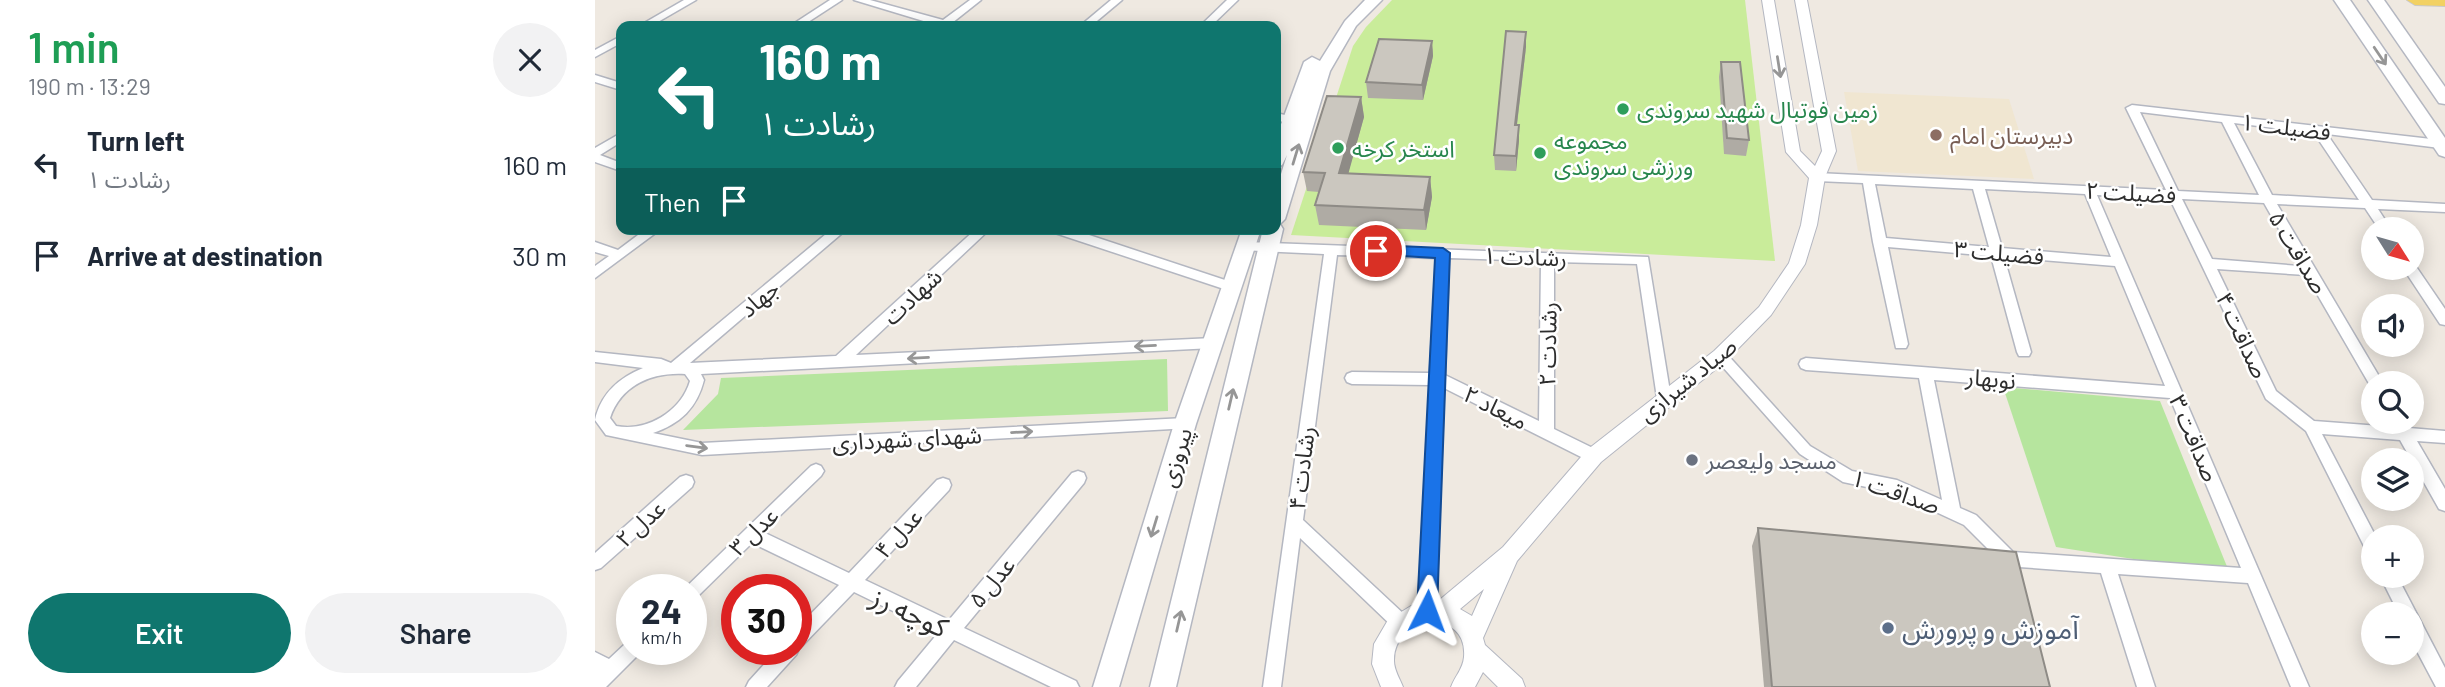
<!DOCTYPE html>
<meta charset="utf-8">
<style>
body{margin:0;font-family:Barlow,"Noto Sans Arabic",sans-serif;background:#f2f2f3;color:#1f2937;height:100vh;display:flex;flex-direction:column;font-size:26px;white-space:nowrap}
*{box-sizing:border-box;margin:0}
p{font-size:23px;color:#747a83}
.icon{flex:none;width:38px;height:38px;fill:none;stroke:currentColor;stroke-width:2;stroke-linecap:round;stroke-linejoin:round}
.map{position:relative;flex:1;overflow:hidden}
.panel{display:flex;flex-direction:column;background:#fff;width:595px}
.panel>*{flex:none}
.guide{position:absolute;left:21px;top:21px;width:665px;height:214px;border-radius:14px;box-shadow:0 4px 18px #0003;background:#0f766e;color:#fff;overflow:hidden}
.needle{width:46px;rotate:127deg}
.tools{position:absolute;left:1766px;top:217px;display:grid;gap:14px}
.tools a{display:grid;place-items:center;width:63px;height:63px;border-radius:50%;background:#fff;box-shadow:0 4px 18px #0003;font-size:35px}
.speed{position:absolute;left:21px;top:574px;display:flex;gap:14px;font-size:35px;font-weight:700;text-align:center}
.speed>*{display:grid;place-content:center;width:91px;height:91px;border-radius:50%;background:#fff;box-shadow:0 4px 18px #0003;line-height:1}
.speed small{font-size:18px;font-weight:400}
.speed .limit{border:10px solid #d22;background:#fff;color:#111}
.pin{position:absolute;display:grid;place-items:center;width:60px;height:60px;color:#fff;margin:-30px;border:4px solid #fff;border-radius:50%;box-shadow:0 2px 7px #0007}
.me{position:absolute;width:77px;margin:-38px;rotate:3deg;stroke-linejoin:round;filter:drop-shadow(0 0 5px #0008)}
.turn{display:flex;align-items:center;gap:24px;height:147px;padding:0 28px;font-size:32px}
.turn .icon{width:91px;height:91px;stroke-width:2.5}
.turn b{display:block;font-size:49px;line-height:60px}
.then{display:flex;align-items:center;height:66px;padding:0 28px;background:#0003;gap:14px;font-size:26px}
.round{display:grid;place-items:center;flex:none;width:74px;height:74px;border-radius:37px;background:#f2f2f3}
.summary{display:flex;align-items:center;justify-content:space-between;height:119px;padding:0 28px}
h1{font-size:42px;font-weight:600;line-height:52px;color:#1e9e55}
.primary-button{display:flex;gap:14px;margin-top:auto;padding:14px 28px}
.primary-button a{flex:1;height:80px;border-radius:42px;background:#0f766e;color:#fff;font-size:28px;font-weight:600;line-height:80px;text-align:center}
.primary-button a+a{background:#f2f2f3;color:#1f2937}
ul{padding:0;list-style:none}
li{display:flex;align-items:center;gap:21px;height:91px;padding:0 28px}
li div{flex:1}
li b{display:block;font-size:26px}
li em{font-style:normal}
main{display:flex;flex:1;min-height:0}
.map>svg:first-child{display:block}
.education{fill:#f0e6d1}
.green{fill:#b6e59e}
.pitch{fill:#c9ec9a}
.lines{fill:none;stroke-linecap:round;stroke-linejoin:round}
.minor-casing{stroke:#b4b7c1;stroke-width:3}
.tertiary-casing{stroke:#b4b7c1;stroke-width:2}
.secondary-casing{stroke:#b4b7c1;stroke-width:3}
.primary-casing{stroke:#c9c9c9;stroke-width:2}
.minor{fill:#fff;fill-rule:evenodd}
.tertiary{fill:#fff;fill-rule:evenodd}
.secondary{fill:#fff;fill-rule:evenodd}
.primary{fill:#f2d163;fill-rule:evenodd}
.wall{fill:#afaba4}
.shaded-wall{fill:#8e8b86}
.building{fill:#cbc7bf;stroke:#8e8b86;stroke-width:2}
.oneway{stroke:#969696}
.route{fill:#1a73e8;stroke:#114b97;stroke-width:2}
.leisure-dot{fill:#2e9e5b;stroke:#fff;stroke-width:2.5}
.education-dot{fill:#8d6e63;stroke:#fff;stroke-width:2.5}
.worship-dot{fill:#6b7280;stroke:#fff;stroke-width:2.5}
.service-dot{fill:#5c6f8a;stroke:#fff;stroke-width:2.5}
.labels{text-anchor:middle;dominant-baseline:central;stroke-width:5;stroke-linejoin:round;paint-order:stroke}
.leisure-label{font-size:23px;fill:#27864d;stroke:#fff;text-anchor:start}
.street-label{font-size:23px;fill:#2e2e2e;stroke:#fff}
.education-label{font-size:23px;fill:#785e54;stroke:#fff;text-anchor:start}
.worship-label{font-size:23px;fill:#5b616d;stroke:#fff;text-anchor:start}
.near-street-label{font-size:28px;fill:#2e2e2e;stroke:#fff}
.near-service-label{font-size:28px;fill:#4e5e75;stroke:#fff;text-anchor:start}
</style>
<main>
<section class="panel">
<div class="summary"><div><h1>1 min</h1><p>190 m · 13:29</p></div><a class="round"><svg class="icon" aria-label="close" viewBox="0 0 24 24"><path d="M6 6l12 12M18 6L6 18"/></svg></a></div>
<ul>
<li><svg class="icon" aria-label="left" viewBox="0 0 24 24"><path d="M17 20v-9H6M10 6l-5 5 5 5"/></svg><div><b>Turn left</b><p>رشادت ۱</p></div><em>160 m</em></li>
<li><svg class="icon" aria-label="arrive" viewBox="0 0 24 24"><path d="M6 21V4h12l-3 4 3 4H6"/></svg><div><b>Arrive at destination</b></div><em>30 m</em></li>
</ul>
<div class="primary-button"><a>Exit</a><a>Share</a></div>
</section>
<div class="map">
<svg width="1850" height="687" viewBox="0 0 1850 687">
<rect width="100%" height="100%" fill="#efe9e1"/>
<path class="education" d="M1249,92L1414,99L1439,179L1263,171Z"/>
<g class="green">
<path d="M572,359L573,411L88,430L123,394L126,378Z"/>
<path d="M1408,387L1565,401L1635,574L1461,547Z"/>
</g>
<path class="pitch" d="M797,0H1150L1180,261L696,235L758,46L771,27Z"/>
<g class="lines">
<g class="minor-casing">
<g id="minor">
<path d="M89,0H101L56,26H44Z"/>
<path d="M235,0H247L207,26H195Z"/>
<path d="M259,0H275L348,20L375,0H386L357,23L363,26H345Z"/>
<path d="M516,0H527L496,26H485Z"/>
<path d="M632,0H643L616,26H605Z"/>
<path d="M26,36V43L0,57V50Z"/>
<path d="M0,75L26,83V90L0,82Z"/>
<path d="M1537,105L1845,140L1850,143L1849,147L1845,148L1732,134L1777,200L1850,204V212L1783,209L1796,229H1784L1770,208L1682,204L1788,383H1778V388L1776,387L1711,275L1622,269L1681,391L1719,421L1798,427L1796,422H1811L1814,428L1850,431V443L1822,441L1850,489V511L1844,509L1805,440L1727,434L1781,537H1778V554L1772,552L1711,431L1671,399L1575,199L1502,195L1714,687H1696L1653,583L1523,574L1560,687H1542L1506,573L1424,567L1418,570L1412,568L1369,525L1300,493L1248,482L1205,454L1118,356L1120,352H1130L1215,446L1257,471L1302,480L1347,500L1324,378L1211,370L1206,368L1204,364L1206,360L1211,358L1570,386L1520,266L1409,257L1436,352L1434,356H1424L1422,352L1396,256L1293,247L1313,344L1311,348H1301L1278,242L1268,183L1222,181L1216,177L1222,173L1571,190L1531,108ZM1545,112L1627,122L1664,195L1583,191ZM1639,123L1719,133L1764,200L1677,195ZM1280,184L1378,189L1394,247L1291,238ZM1390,189L1490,194L1516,257L1407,248ZM1587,199L1669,203L1705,266L1617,259ZM1339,380L1575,398L1646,568L1418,552L1381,515L1365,508Z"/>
<path d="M681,113L699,117L701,120L695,124L681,120Z"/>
<path d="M26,133V142L5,155L26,163V171L0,162V148Z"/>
<path d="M51,229H66L0,278V266L14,256L0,252V242L23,250Z"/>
<path d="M237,229H252L95,363L241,356L381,229H395L261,355L618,338L623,339L625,343L623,347L618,348L106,374L109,380C102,408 85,424 58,433L107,443L590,418L595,420L597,424L595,428L107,455L11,435L0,420C6,393 24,378 48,368L0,362V352L66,359L76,363ZM90,374L95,381C86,412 51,432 21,426L15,418C26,385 57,372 90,374Z"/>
<path d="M455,229H476L642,284L644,287L642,290H632L457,232Z"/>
<path d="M651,242L1053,257L1076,398L1074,402H1064L1062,398L1042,264L959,262V429L1004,451L1007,456L1004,461L999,462L994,461L849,388L841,611L838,617L832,619L826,617L823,611L835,385L757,384L752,382L750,378L752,374L757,372L835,373L841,258L742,255L708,520L811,616L814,622L811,628L805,630L799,628L705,538L686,687H668L729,254L646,250L645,247ZM854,258L946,261L944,421L850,375Z"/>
<path d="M1816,264L1820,265L1850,309V325L1845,324L1808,268H1816Z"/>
<path d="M221,464L226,466L229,471L226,476L168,532L254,573L342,480L348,478L354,480L356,485L354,490L270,580L354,620L477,473L483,471L489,473L491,478L489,483L369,628L481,681L484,687H456L359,640L321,687H300L303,681L343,633L259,592L204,649L201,655L172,687H151L154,681L183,649H201V629L244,585L157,543L102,597L96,599V590H88L216,466Z"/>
<path d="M91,475L97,477L99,482L97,487L6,568L0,570V553L85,477Z"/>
<path d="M1785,576H1802L1850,668V687H1841L1816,640V614H1804Z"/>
<path d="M37,641V649H46L43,655L11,687H0V652L14,659L31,643Z"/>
</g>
</g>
<g class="tertiary-casing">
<path id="tertiary" d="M1167,0H1179L1205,151L1220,166L1227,151L1200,0H1212L1241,151L1230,177L1222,225L1210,264L1176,315L1131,361L1006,462L922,561L888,638L890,645L927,679L930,687H903L888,672L880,687H856C860,676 868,669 869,657C873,607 798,615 799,661C799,670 805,679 808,687H786L777,664L779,644L793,620L816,606L842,602L908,547L992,450L1119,351L1164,307L1194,263L1206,225L1214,178L1191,152ZM889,589L877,616L865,609Z"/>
</g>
<g class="secondary-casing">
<g id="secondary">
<path d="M770,0H787L761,26L735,71L690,219L685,224L688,229L581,687H555L668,229H681V190L692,155L687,165L681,167V138L709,62L717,57L725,61L750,21Z"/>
<path d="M1739,0H1755L1850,138V157L1844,155Z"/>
<path d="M1773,0H1789L1850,87V104L1844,103Z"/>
<path d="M647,229H666L601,424L524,687H498L579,424Z"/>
</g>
</g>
<g class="primary-casing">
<path id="primary" d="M1812,0H1850V6L1820,5Z"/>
</g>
<use href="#minor" class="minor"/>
<use href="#tertiary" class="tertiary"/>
<use href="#secondary" class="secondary"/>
<use href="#primary" class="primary"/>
</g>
<g class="wall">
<path d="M837,41L838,56L828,100L773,98L771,82Z"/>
<path d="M931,47L922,125L924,140L921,171L900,170L899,155Z"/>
<path d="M1126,62L1154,140L1151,156L1129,154L1124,77Z"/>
<path d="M766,97L769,117L753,173L835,177L837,197L831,230L724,225L720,205L724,192L712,191L708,172Z"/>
<path d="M1163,528L1455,687H1169L1157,546Z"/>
</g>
<g class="shaded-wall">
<path d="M931,32V47L920,140V125Z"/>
<path d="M837,41L838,56L828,100L827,85Z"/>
<path d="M766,97L769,117L748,193L744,173Z"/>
<path d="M924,125V140L921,171V156Z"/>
<path d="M835,177L837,197L831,230L829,210Z"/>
</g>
<g class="building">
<path d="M911,31L931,32L920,125H924L921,156L899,155Z"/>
<path d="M784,39L837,41L827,85L771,82Z"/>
<path d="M1126,62H1145L1154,140L1132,138Z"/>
<path d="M732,96L766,97L744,173L835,177L829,210L720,205L730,173L708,172Z"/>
<path d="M1163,528L1421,552L1455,687H1177Z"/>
</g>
<defs><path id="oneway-shaft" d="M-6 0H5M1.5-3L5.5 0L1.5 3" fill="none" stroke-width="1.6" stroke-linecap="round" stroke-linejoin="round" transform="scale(1.75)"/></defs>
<g class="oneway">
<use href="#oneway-shaft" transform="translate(1785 56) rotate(56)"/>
<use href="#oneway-shaft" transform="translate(1184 67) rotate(81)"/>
<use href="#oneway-shaft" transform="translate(701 154) rotate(-73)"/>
<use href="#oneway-shaft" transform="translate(550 346) rotate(177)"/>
<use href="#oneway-shaft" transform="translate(323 358) rotate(177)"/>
<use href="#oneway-shaft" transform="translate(636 399) rotate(-77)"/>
<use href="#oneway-shaft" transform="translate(427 432) rotate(-3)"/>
<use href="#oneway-shaft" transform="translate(102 447) rotate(8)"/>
<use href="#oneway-shaft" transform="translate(559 527) rotate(107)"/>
<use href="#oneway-shaft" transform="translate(584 621) rotate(-77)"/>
</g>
<path class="route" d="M781,245L848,248L855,253L842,611L839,618L832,620L825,618L822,611L840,258L775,254V247Z"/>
<g class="leisure-dot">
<circle cx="1028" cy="109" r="7"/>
<circle cx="743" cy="148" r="7"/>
<circle cx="945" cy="153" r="7"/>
</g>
<circle class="education-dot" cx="1341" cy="135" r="7"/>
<circle class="worship-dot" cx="1097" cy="460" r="7"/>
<circle class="service-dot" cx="1293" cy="628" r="7"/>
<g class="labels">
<g class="leisure-label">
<text x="1042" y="109">زمین فوتبال شهید سروندی</text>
<text x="959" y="140">مجموعه<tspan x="959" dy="26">ورزشی سروندی</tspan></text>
<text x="757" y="148">استخر کرخه</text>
</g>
<g class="street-label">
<text transform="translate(1691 126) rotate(7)">فضیلت ۱</text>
<text transform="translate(1536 192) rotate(3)">فضیلت ۲</text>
<text transform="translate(1404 252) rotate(5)">فضیلت ۳</text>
<text transform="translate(1704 252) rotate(59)">صداقت ۵</text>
<text transform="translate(930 256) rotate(2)">رشادت ۱</text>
<text transform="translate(317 296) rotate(-43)">شهادت</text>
<text transform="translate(164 298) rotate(-40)">جهاد</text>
<text transform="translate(1648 335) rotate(65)">صداقت ۴</text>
<text transform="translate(952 344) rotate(-89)">رشادت ۲</text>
<text transform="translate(1396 378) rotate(5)">نوبهار</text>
<text transform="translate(1092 379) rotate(-39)">صیاد شیرازی</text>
<text transform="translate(901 407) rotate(27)">میعاد ۲</text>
<text transform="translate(312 438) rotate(-3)">شهدای شهرداری</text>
<text transform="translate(1600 438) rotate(67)">صداقت ۳</text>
<text transform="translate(580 457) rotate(-73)">پیروزی</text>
<text transform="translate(706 468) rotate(-83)">رشادت ۴</text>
<text transform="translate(1301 491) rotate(19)">صداقت ۱</text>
<text transform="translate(45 523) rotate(-42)">عدل ۲</text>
<text transform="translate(158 531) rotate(-44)">عدل ۳</text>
<text transform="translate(303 533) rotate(-47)">عدل ۴</text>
<text transform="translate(396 582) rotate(-50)">عدل ۵</text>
</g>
<g class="education-label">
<text x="1355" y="135">دبیرستان امام</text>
</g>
<g class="worship-label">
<text x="1111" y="460">مسجد ولیعصر</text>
</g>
<g class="near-street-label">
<text transform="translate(315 611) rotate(25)">کوچه رز</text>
</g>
<g class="near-service-label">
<text x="1307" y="628">آموزش و پرورش</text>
</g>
</g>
</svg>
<div class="tools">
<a><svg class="needle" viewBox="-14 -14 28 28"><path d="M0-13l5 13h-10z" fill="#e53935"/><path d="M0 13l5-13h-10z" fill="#747a83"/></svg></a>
<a><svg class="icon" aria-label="sound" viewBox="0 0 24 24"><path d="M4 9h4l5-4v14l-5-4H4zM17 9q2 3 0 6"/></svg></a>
<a><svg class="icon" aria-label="search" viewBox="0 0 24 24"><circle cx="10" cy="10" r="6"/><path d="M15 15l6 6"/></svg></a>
<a><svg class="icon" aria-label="layers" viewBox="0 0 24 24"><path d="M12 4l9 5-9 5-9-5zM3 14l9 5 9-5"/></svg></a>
<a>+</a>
<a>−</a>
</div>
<div class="speed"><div>24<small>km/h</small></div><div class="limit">30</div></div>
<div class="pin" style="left:781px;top:251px;background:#d93025"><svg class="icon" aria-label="arrive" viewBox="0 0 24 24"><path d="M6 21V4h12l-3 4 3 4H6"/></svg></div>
<svg class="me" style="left:832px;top:611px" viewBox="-20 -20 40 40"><path d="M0-17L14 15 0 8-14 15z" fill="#1a73e8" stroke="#fff" stroke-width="4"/></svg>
<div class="guide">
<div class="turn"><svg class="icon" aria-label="left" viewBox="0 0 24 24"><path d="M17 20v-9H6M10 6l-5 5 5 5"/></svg><div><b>160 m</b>رشادت ۱</div></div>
<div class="then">Then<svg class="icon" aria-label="arrive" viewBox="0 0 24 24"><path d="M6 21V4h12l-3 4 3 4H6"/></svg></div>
</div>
</div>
</main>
